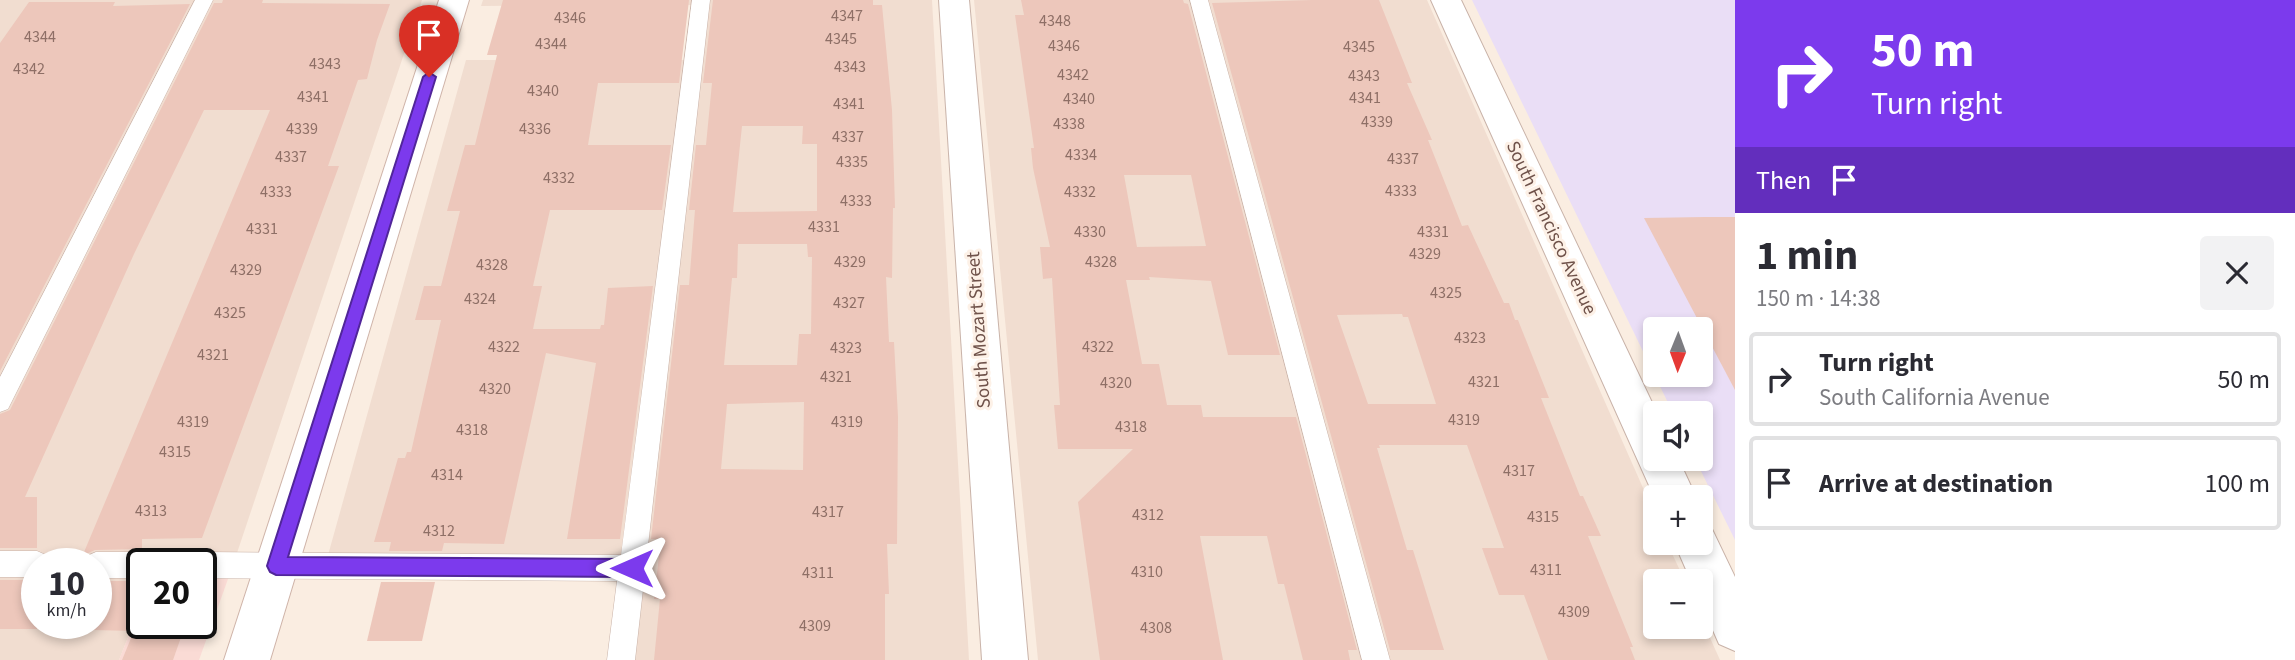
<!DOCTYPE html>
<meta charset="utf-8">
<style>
body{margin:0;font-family:"Source Sans 3",sans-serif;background:#f2f2f3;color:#2b2b33;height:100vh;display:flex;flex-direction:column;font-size:26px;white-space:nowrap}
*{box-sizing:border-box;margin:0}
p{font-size:23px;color:#7c7c81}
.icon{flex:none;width:38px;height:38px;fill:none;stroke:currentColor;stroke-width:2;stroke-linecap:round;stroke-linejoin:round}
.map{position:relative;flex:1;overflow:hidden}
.details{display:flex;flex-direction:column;background:#fff;width:560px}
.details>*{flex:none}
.top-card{background:#7c3aed;color:#fff;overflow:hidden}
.needle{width:46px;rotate:181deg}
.fabs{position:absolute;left:1643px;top:317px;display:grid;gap:14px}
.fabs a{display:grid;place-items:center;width:70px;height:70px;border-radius:7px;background:#fff;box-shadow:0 4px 10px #0003;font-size:35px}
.speed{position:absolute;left:21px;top:548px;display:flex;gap:14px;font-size:35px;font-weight:700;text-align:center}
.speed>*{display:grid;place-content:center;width:91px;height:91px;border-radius:50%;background:#fff;box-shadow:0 4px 10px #0003;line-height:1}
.speed small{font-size:18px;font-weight:400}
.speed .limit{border:4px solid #111;border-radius:10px;background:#fff;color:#111}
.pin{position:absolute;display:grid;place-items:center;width:60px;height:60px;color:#fff;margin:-72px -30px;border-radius:50% 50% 50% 0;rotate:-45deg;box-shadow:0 0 7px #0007}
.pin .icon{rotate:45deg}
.me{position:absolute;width:77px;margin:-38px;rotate:270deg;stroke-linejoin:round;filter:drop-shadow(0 0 5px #0008)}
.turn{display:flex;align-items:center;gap:24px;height:147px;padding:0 21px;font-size:32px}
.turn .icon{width:91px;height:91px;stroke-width:2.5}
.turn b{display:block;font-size:49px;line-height:60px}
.then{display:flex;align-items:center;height:66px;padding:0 21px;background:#0003;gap:14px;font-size:26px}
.round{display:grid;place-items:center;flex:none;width:74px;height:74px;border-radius:7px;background:#f2f2f3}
.summary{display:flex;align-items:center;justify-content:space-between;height:119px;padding:0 21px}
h1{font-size:42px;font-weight:700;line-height:52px}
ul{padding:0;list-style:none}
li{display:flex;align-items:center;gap:21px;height:94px;margin:0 14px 10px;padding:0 7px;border:4px solid #e1e1e2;border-radius:7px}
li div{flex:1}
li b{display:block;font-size:26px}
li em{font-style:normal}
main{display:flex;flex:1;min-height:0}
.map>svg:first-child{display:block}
.residential{fill:#f1ddd0;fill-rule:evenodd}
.commercial{fill:#fadbd5}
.education{fill:#eadef6;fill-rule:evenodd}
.building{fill:#edc7bb;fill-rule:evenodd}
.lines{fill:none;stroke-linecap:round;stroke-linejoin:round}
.service-casing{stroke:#c9b3a9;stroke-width:1}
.minor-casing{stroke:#c9b3a9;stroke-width:2}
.secondary-casing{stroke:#cfb4a9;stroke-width:2}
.service{fill:#fff;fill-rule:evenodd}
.minor{fill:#fff;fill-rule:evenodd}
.secondary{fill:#fff;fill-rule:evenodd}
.route{fill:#7c3aed;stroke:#51269a;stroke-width:2}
.labels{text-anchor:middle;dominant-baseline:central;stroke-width:6;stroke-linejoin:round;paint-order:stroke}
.number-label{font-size:16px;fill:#8e6f66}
.street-label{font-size:19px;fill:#6f524a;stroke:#fdf1e7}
</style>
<main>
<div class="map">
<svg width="1735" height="660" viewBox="0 0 1735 660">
<rect width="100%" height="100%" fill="#faede1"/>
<g class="residential">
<path d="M0,0H422L233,565L142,564V602L119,660H0ZM37,564H96V623H37Z"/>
<path d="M483,0H932L969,660H621L632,568L325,566L466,60H693L700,5L481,6Z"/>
<path d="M974,0H1427L1655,515L1656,542L1667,543L1685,581H1656V626H1701V618L1720,660H1038Z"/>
</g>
<path class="commercial" d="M201,565H233L199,660H119L142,602V623H201Z"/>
<path class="education" d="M1472,0H1735V540L1695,459L1701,458V413H1673ZM1656,329H1701V374H1656Z"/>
<g class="building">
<path d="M223,0H263L262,3L390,4L377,40L367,79L358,80L328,166H339L202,538L142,539V549L95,550L86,554L79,564L270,110H204L134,254L25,497H37V548H0V414L10,410L214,3H222Z"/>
<path d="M503,0H689L679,83H598L588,145H671L662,210H550L533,286H542L533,329H600L601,325H604L608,288L653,286L620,539H567L596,363L546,353L504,544L444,543L442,551H389L391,542H374L398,458H405L407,452H411L441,320H415L424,286H441L460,211H447L465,145H475L497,55H487Z"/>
<path d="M713,0H873V5H882L892,110L895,208H893L892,278L886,277L889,342H894L898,417L897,544H887L889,594H885V660H654L660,599H654L661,539H651L680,285H689L695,210H689L696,145H706L712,83H703ZM742,126H803L802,144H817V211L733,212ZM738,244H807L808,257H812L811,334H799L797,365H724L732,278H737ZM804,402L803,470L721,469L727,404Z"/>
<path d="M1021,0H1183L1184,3L1188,4L1280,355H1228L1211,281L1149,277L1150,280H1126L1142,364H1159L1167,405H1201L1203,417H1296L1357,650H1348L1350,660H1303L1284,584H1278L1267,536H1200L1223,660H1100L1078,502L1133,449H1058L1054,405H1060L1052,278L1043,279L1040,247H1050L1033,168L1031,148H1034L1015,15H1024ZM1124,175H1191L1206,246L1137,247Z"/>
<path d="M1312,0H1379L1412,83H1407L1432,140H1428L1462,226L1468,225L1504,303H1509L1515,320H1518L1549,398H1541L1580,496H1583L1601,536H1588L1633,647H1630L1635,660H1548L1524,595H1499L1482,548H1504L1467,445H1379L1380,448H1377L1407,550H1413L1444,650H1390L1212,3ZM1402,314L1403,317H1408L1436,404H1368L1337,315Z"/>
<path d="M29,2H115L113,6L190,4L0,371V43Z"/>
<path d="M1704,217H1735V390L1644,218Z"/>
<rect x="0" y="580" width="37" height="49"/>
<path d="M96,581H142V623H186L173,660H122L134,631L51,629L53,623H96Z"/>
<path d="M381,582H435L422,641H367Z"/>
</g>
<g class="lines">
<g class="service-casing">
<g id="service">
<path d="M195,0H213L8,409L0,412V377Z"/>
<path d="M692,0H710L635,660H607L617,581L201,578V564H189L192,556L201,552L621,555Z"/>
<path d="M1190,0H1208L1390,660H1362Z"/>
<path d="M0,551H37L46,555L50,564H37V577H0Z"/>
<path d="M96,552H142L151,556L154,564H142V578H96V564H84L87,556Z"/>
</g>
</g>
<g class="minor-casing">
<g id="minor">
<path d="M939,0H969L1028,660H982Z"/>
<path d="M1431,0H1461L1657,413L1656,458H1678L1696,497H1656V501Z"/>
<path d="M1701,523L1711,527L1735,577V651L1719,644L1701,603V581H1691L1674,542H1701Z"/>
</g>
</g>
<g class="secondary-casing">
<path id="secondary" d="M439,0H469L270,660H224Z"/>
</g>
<use href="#service" class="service"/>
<use href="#minor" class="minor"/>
<use href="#secondary" class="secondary"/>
</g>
<path class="route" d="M429,72L436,77L288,557L632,559L638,562L641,568L638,574L632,577L276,575L270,572L267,566L423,77Z"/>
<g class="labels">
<g class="number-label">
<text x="847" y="16">4347</text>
<text x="570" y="18">4346</text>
<text x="1055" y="21">4348</text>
<text x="40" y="37">4344</text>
<text x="841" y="39">4345</text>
<text x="551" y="44">4344</text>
<text x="1064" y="46">4346</text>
<text x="1359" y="47">4345</text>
<text x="325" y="64">4343</text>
<text x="850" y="67">4343</text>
<text x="29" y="69">4342</text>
<text x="1073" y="75">4342</text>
<text x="1364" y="76">4343</text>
<text x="543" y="91">4340</text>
<text x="313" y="97">4341</text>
<text x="1365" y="98">4341</text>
<text x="1079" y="99">4340</text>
<text x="849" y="104">4341</text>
<text x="1377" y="122">4339</text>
<text x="1069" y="124">4338</text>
<text x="302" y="129">4339</text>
<text x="535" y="129">4336</text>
<text x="848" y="137">4337</text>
<text x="1081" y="155">4334</text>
<text x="291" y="157">4337</text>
<text x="1403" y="159">4337</text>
<text x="852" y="162">4335</text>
<text x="559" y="178">4332</text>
<text x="1401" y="191">4333</text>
<text x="276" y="192">4333</text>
<text x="1080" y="192">4332</text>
<text x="856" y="201">4333</text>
<text x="824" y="227">4331</text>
<text x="262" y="229">4331</text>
<text x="1090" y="232">4330</text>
<text x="1433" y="232">4331</text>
<text x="1425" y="254">4329</text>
<text x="850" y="262">4329</text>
<text x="1101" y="262">4328</text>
<text x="492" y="265">4328</text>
<text x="246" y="270">4329</text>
<text x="1446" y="293">4325</text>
<text x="480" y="299">4324</text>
<text x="849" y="303">4327</text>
<text x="230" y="313">4325</text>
<text x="1470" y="338">4323</text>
<text x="504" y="347">4322</text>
<text x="1098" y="347">4322</text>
<text x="846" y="348">4323</text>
<text x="213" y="355">4321</text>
<text x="836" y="377">4321</text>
<text x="1484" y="382">4321</text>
<text x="1116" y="383">4320</text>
<text x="495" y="389">4320</text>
<text x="1464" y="420">4319</text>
<text x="193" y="422">4319</text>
<text x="847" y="422">4319</text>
<text x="1131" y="427">4318</text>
<text x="472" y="430">4318</text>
<text x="175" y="452">4315</text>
<text x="1519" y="471">4317</text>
<text x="447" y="475">4314</text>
<text x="151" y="511">4313</text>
<text x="828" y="512">4317</text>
<text x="1148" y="515">4312</text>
<text x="1543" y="517">4315</text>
<text x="439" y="531">4312</text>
<text x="1546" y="570">4311</text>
<text x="1147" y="572">4310</text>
<text x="818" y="573">4311</text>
<text x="1574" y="612">4309</text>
<text x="815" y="626">4309</text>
<text x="1156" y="628">4308</text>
</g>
<g class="street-label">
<text transform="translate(1551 228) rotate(65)">South Francisco Avenue</text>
<text transform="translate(979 330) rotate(-94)">South Mozart Street</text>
</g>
</g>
</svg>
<div class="fabs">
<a><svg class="needle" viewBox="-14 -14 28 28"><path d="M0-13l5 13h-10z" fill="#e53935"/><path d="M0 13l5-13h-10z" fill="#7c7c81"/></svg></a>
<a><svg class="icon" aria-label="sound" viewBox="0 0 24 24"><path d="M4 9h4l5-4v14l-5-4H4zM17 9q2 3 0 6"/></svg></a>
<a>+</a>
<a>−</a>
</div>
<div class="speed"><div>10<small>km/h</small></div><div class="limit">20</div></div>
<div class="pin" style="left:429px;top:77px;background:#d93025"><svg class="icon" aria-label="arrive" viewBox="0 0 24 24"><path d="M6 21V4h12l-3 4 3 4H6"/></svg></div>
<svg class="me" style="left:632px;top:568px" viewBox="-20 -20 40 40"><path d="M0-17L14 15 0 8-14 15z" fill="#7c3aed" stroke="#fff" stroke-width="4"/></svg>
</div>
<section class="details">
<div class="top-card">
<div class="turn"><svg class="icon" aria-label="right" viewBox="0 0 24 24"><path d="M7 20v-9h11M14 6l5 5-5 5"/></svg><div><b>50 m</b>Turn right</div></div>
<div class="then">Then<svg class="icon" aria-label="arrive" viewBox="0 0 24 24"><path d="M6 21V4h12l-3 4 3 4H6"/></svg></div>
</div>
<div class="summary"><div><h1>1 min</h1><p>150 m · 14:38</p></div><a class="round"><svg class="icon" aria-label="close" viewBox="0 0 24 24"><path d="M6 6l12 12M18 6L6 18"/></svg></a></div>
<ul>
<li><svg class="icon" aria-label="right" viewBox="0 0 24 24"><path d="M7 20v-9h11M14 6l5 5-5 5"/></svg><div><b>Turn right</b><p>South California Avenue</p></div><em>50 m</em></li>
<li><svg class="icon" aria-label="arrive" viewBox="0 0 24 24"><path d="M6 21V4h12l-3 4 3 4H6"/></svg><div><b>Arrive at destination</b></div><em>100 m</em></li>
</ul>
</section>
</main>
